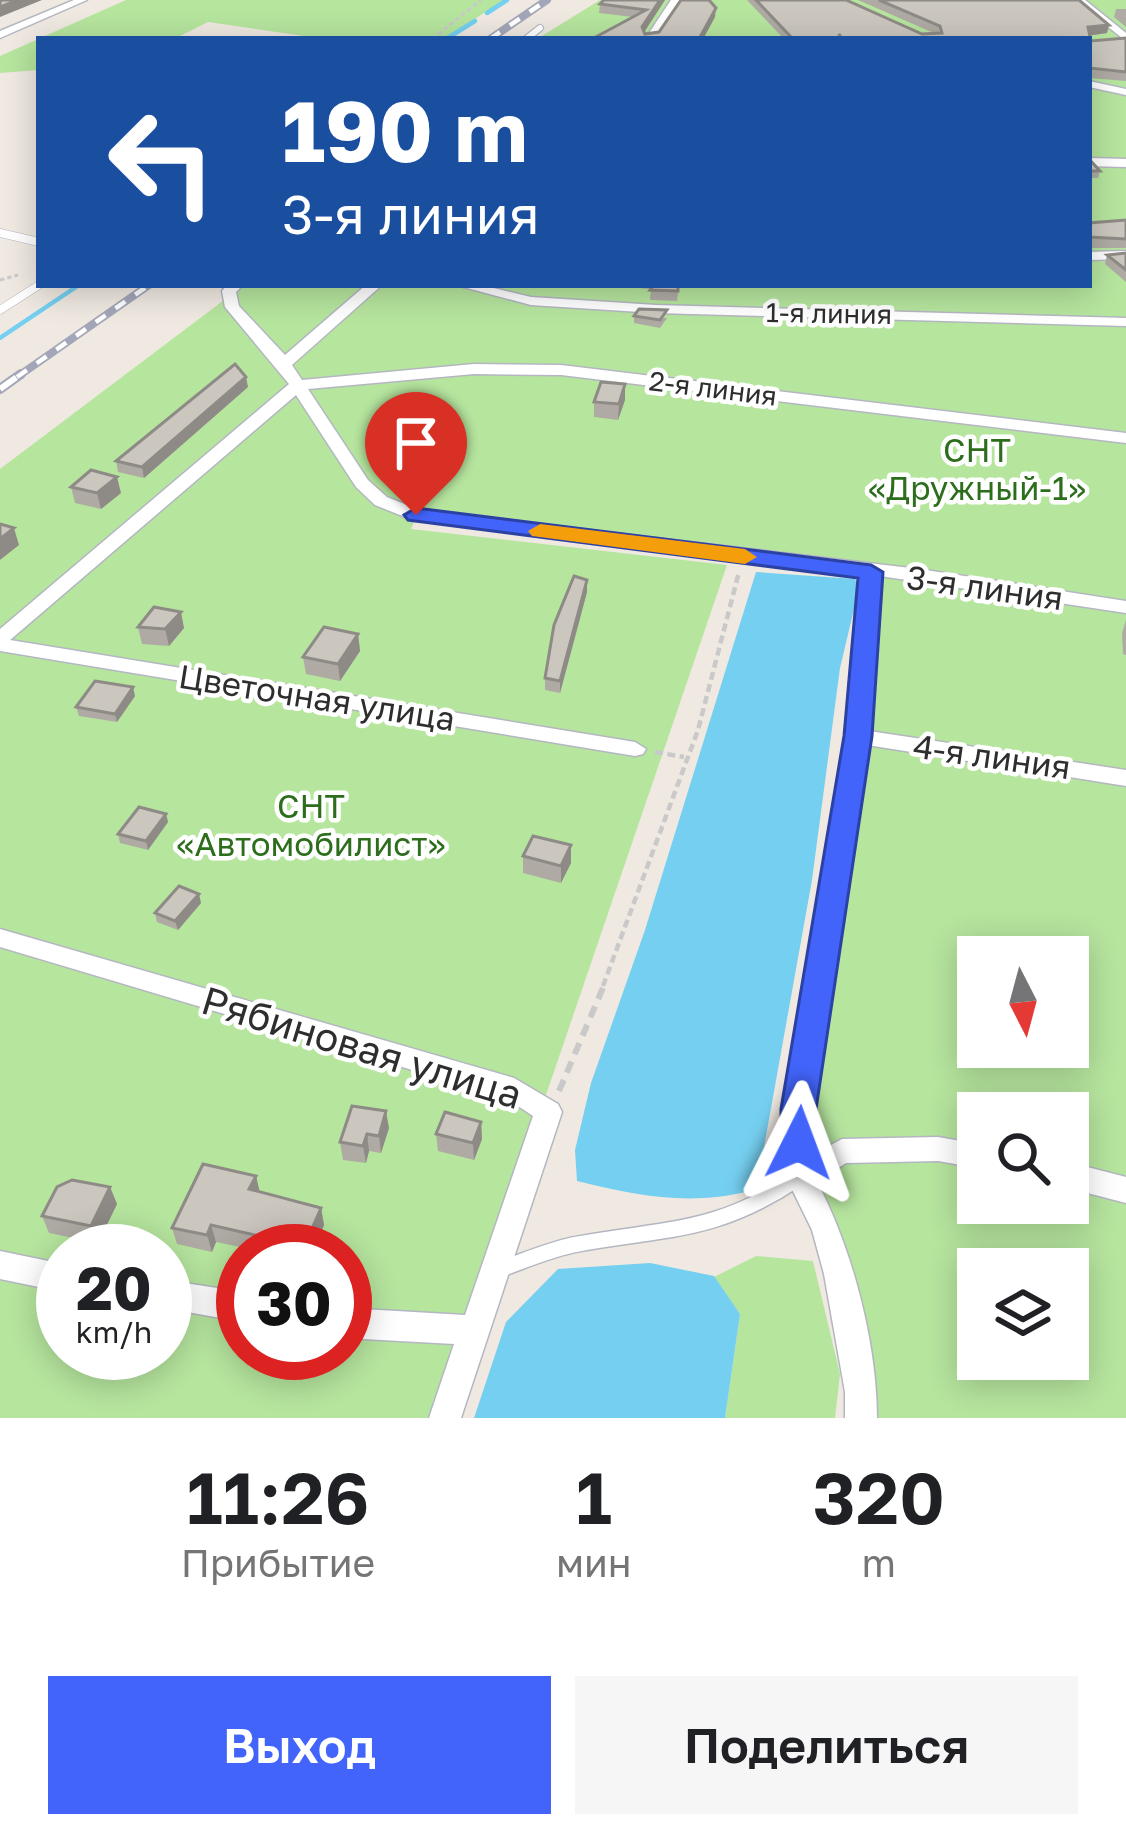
<!DOCTYPE html>
<html lang="ru">
<meta charset="utf-8">
<style>
body{margin:0;font-family:"Golos Text",sans-serif;background:#f6f6f6;color:#202124;height:100vh;display:flex;flex-direction:column;font-size:45px;white-space:nowrap}
*{box-sizing:border-box;margin:0}
p{font-size:39px;color:#757577}
.icon{flex:none;width:66px;height:66px;fill:none;stroke:currentColor;stroke-width:2;stroke-linecap:round;stroke-linejoin:round}
.map{position:relative;height:1418px;overflow:hidden}
.sheet{display:flex;flex-direction:column;background:#fff;flex:1}
.sheet>*{flex:none}
.top-card{position:absolute;left:36px;top:36px;width:1056px;height:252px;border-radius:0px;box-shadow:0 6px 30px #0003;background:#1a4fa0;color:#fff;overflow:hidden}
.needle{width:78px;rotate:174deg}
.fabs{position:absolute;left:957px;top:936px;display:grid;gap:24px}
.fabs a{display:grid;place-items:center;width:132px;height:132px;border-radius:0px;background:#fff;box-shadow:0 6px 30px #0003;font-size:60px}
.speed{position:absolute;left:36px;top:1224px;display:flex;gap:24px;font-size:60px;font-weight:700;text-align:center}
.speed>*{display:grid;place-content:center;width:156px;height:156px;border-radius:50%;background:#fff;box-shadow:0 6px 30px #0003;line-height:1}
.speed small{font-size:30px;font-weight:400}
.speed .limit{border:18px solid #d22;background:#fff;color:#111}
.pin{position:absolute;display:grid;place-items:center;width:102px;height:102px;color:#fff;margin:-123px -51px;border-radius:50% 50% 50% 0;rotate:-45deg;box-shadow:0 0 12px #0007}
.pin .icon{rotate:45deg}
.me{position:absolute;width:132px;margin:-66px;rotate:3deg;stroke-linejoin:round;filter:drop-shadow(0 0 9px #0008)}
.turn{display:flex;align-items:center;gap:42px;height:252px;padding:0 48px;font-size:54px}
.turn .icon{width:156px;height:156px;stroke-width:2.5}
.turn b{display:block;font-size:84px;line-height:102px}
.eta{display:flex;justify-content:space-evenly;align-items:center;height:204px;text-align:center}
.eta b{font-size:72px;font-weight:600;line-height:84px}
.action{display:flex;gap:24px;margin-top:auto;padding:24px 48px}
.action a{flex:1;height:138px;border-radius:0px;background:#4264fb;color:#fff;font-size:48px;font-weight:600;line-height:138px;text-align:center}
.action a+a{background:#f6f6f6;color:#202124}
.map>svg:first-child{display:block}
.green{fill:#b6e59e;fill-rule:evenodd}
.water{fill:#75cff0}
.lines{fill:none;stroke-linecap:round;stroke-linejoin:round}
.stream{stroke:#75cff0;stroke-width:4.5}
.lane-far2-casing{stroke:#b4b7c1;stroke-width:8}
.lane-far1-casing{stroke:#b4b7c1;stroke-width:9}
.lane-casing{stroke:#b4b7c1;stroke-width:18}
.street-casing{stroke:#b4b7c1;stroke-width:3}
.path-far2{stroke:#c9c9c9;stroke-width:3;stroke-dasharray:4.5 3;stroke-linecap:butt}
.path-far1{stroke:#c9c9c9;stroke-width:4.5;stroke-dasharray:8 4.5;stroke-linecap:butt}
.path{stroke:#c9c9c9;stroke-width:6;stroke-dasharray:12 8;stroke-linecap:butt}
.lane-far2{stroke:#fff;stroke-width:6}
.lane-far1{stroke:#fff;stroke-width:8}
.lane{stroke:#fff;stroke-width:15}
.street{fill:#fff;fill-rule:evenodd}
.rail-far1-casing{stroke:#a3a6b8;stroke-width:8}
.rail-casing{stroke:#a3a6b8;stroke-width:10}
.rail-far1{stroke:#fff;stroke-width:4.5;stroke-dasharray:12;stroke-linecap:butt}
.rail{stroke:#fff;stroke-width:6;stroke-dasharray:20;stroke-linecap:butt}
.wall{fill:#afaba4}
.shaded-wall{fill:#8e8b86}
.building{fill:#cbc7bf;stroke:#8e8b86;stroke-width:3}
.route{fill:#4264fb;stroke:#2b41a3;stroke-width:3}
.slow{fill:#f59e0b}
.labels{text-anchor:middle;dominant-baseline:central;stroke-width:9;stroke-linejoin:round;paint-order:stroke}
.far-street-label{font-size:27px;fill:#2e2e2e;stroke:#fff}
.park-label{font-size:33px;fill:#2c6e1b;stroke:#fff}
.street-label{font-size:33px;fill:#2e2e2e;stroke:#fff}
.near-street-label{font-size:39px;fill:#2e2e2e;stroke:#fff}
</style>
<div class="map">
<svg width="1126" height="1418" viewBox="0 0 1126 1418">
<rect width="100%" height="100%" fill="#efe9e1"/>
<g class="green">
<path d="M126,0H504L444,39L318,38L208,22L174,39H39V70L0,73V56Z"/>
<path d="M600,0H1126V1418H861L800,1177L871,573L417,515L411,529L727,565L505,1215L428,1418H0V469L244,285H1089V39H537ZM978,957H1068V1047H978ZM978,1113H1068V1203H978ZM63,1251H165V1353H63ZM243,1251H345V1353H243ZM978,1269H1068V1359H978Z"/>
<path d="M756,1256L813,1261L840,1374L835,1418H725L740,1314L714,1277Z"/>
</g>
<g class="water">
<path d="M756,572L855,579L859,588L840,668L812,880L759,1175L750,1191C689,1206 637,1196 577,1181L575,1150L591,1083L645,930Z"/>
<path d="M650,1263L714,1276L740,1314L725,1418H474L506,1322L558,1269Z"/>
</g>
<g class="lines">
<g class="stream">
<path d="M487,13L507,0"/>
<path d="M446,39L475,21"/>
<path d="M0,338L79,285"/>
</g>
<g class="lane-far2-casing">
<path id="lane-far2" d="M526,39L540,28"/>
</g>
<g class="lane-far1-casing">
<g id="lane-far1">
<path d="M0,233L39,242"/>
<path d="M0,310L39,285"/>
</g>
</g>
<g class="lane-casing">
<path id="lane" d="M498,1270C524,1261 550,1249 578,1244C667,1228 717,1233 797,1179"/>
</g>
<g class="street-casing">
<g id="street">
<path d="M74,0H87L0,38V31Z"/>
<path d="M671,0H681L655,39H645Z"/>
<path d="M1074,0H1085L1126,33V41Z"/>
<path d="M1089,81L1126,89V95L1089,87Z"/>
<path d="M1089,158L1126,159V167L1089,166Z"/>
<path d="M1126,251V259L1089,260V252Z"/>
<path d="M227,285H243L236,292L239,306L285,355L366,285H382L292,365L302,380L474,364L561,365L1126,433V443L561,375L474,374L308,389L368,480L387,497L419,510L919,569L1126,601V613L880,576L869,731L1126,770V786L867,745L813,1109L814,1154L842,1139L938,1137L978,1144V1168L938,1161L846,1163L817,1182C852,1248 877,1343 877,1418H845V1392L824,1274L812,1230L786,1177L785,1109L847,736L862,574L410,519L375,505L356,487L296,395L10,640L635,742L646,749L643,754L635,756L0,651V629L289,384L225,307L222,291Z"/>
<path d="M456,285H481L531,297L656,305L1126,318V326L656,313L531,305Z"/>
<path d="M0,929L514,1078L558,1104L562,1112L461,1418H429L454,1344L345,1338V1308L465,1315L533,1116L506,1098L0,947Z"/>
<path d="M1068,1162L1126,1177V1203L1068,1188Z"/>
<path d="M0,1251L63,1264V1292L0,1279Z"/>
<path d="M165,1280L243,1292V1322L165,1308Z"/>
</g>
</g>
<g class="path-far2">
<path d="M432,39L481,0"/>
<path d="M0,280L18,275"/>
</g>
<g class="path-far1">
<path d="M655,752L684,757"/>
<path d="M603,986L698,730L739,572"/>
</g>
<path class="path" d="M559,1091L605,983"/>
<use href="#lane-far2" class="lane-far2"/>
<use href="#lane-far1" class="lane-far1"/>
<use href="#lane" class="lane"/>
<use href="#street" class="street"/>
<g class="rail-far1-casing">
<g id="rail-far1">
<path d="M490,39L547,0"/>
<path d="M17,377L149,285"/>
</g>
</g>
<g class="rail-casing">
<path id="rail" d="M0,389L21,374"/>
</g>
<use href="#rail-far1" class="rail-far1"/>
<use href="#rail" class="rail"/>
</g>
<g class="wall">
<path d="M665,0L644,32L645,34L715,17L703,39H592L633,17L599,13L600,4Z"/>
<path d="M747,0H846L922,34H936L858,0H1079L1107,33L1090,35L1091,41L1126,38V81L1089,78V39H784Z"/>
<path d="M1116,9H1126V27L1114,17Z"/>
<path d="M1089,159L1100,171L1098,178H1089Z"/>
<path d="M1126,220V248H1089V223Z"/>
<path d="M1126,253V282L1105,264L1107,255Z"/>
<path d="M679,285L677,301L650,300L651,289L608,286Z"/>
<path d="M634,316L667,318L660,328L634,323Z"/>
<path d="M248,387L144,478L118,472L116,461Z"/>
<path d="M625,400L618,420L594,417V402Z"/>
<path d="M71,487L121,493L101,509L75,503Z"/>
<path d="M587,580V592L560,693L545,690V678Z"/>
<path d="M1126,620V655L1123,654L1122,633Z"/>
<path d="M138,627L184,628L169,646L142,644Z"/>
<path d="M358,634L360,651L340,681L306,674L303,657Z"/>
<path d="M135,696L117,722L79,716L76,707Z"/>
<path d="M166,814L168,822L148,850L120,843L118,834Z"/>
<path d="M523,856L571,863L561,883L523,873Z"/>
<path d="M201,903L178,930L157,922L155,913Z"/>
<path d="M481,1122L482,1139L474,1160L438,1151L436,1134Z"/>
<path d="M389,1128L381,1153L369,1151L366,1163L343,1160L340,1142Z"/>
<path d="M256,1176L259,1192L321,1208L324,1225L313,1251H250V1249L216,1242L212,1252L177,1244L172,1228Z"/>
<path d="M110,1187L117,1204L98,1243L49,1233L42,1216Z"/>
</g>
<g class="shaded-wall">
<path d="M18,0H42L0,17V7Z"/>
<path d="M660,0H665L641,37L642,27Z"/>
<path d="M716,8L715,17L703,39H699Z"/>
<path d="M1109,25L1107,33L1086,36L1088,27Z"/>
<path d="M246,377L248,387L144,478L142,467Z"/>
<path d="M625,384V400L618,420L619,404Z"/>
<path d="M117,477L121,493L101,509L97,493Z"/>
<path d="M14,528L19,545L0,560V539Z"/>
<path d="M587,580V592L560,693V681Z"/>
<path d="M181,612L184,628L169,646L165,629Z"/>
<path d="M358,634L360,651L340,681L338,664Z"/>
<path d="M133,687L135,696L117,722L115,714Z"/>
<path d="M166,814L168,822L148,850L146,841Z"/>
<path d="M571,845V863L561,883V866Z"/>
<path d="M199,894L201,903L178,930L175,921Z"/>
<path d="M386,1111L389,1128L381,1153L379,1136Z"/>
<path d="M481,1122L482,1139L474,1160L473,1143Z"/>
<path d="M367,1134L369,1151L366,1163L363,1146Z"/>
<path d="M256,1176L260,1193L249,1189Z"/>
<path d="M110,1187L117,1204L98,1243L91,1226Z"/>
<path d="M321,1208L324,1225L313,1251H302Z"/>
<path d="M211,1225L216,1242L212,1252L207,1235Z"/>
</g>
<g class="building">
<path d="M0,0H18L0,7Z"/>
<path d="M604,0H660L642,27L645,34L659,32L681,0H709L716,8L699,39H592L646,10L600,4Z"/>
<path d="M756,0H846L922,34L942,33L940,26L879,0H1079L1109,25L1088,27L1091,41L1126,38V72L1089,68V39H842L839,34L840,39H793Z"/>
<path d="M1089,159L1100,171H1089Z"/>
<path d="M1126,220V239L1089,237V223Z"/>
<path d="M1126,253V270L1107,255Z"/>
<path d="M654,285H678V291L650,290Z"/>
<path d="M639,309L667,310L660,320L634,316Z"/>
<path d="M235,364L246,377L142,467L116,461Z"/>
<path d="M601,382L625,384L619,404L594,402Z"/>
<path d="M91,470L117,477L97,493L71,487Z"/>
<path d="M0,524L14,528L0,539Z"/>
<path d="M574,576L587,580L560,681L545,678L554,625Z"/>
<path d="M154,607L181,612L165,629L138,627Z"/>
<path d="M324,627L358,634L338,664L303,657Z"/>
<path d="M95,681L133,687L115,714L76,707Z"/>
<path d="M139,807L166,814L146,841L118,834Z"/>
<path d="M533,836L571,845L561,866L523,856Z"/>
<path d="M179,886L199,894L175,921L155,913Z"/>
<path d="M352,1106L386,1111L379,1136L367,1134L363,1146L340,1142Z"/>
<path d="M445,1112L481,1122L473,1143L436,1134Z"/>
<path d="M203,1164L256,1176L249,1189L321,1208L302,1251H267L249,1246L255,1235L211,1225L207,1235L172,1228Z"/>
<path d="M72,1180L110,1187L91,1226L42,1216L57,1187Z"/>
</g>
<path class="route" d="M416,508L871,565L883,572L872,736L816,1109L817,1143L812,1155L799,1159L786,1155L781,1143V1109L844,736L858,578L408,520L404,515Z"/>
<path class="slow" d="M540,524L745,549L757,557L745,564L532,536L528,531Z"/>
<g class="labels">
<g class="far-street-label">
<text transform="translate(829 313) rotate(1)">1-я линия</text>
<text transform="translate(713 388) rotate(7)">2-я линия</text>
</g>
<g class="park-label">
<text x="977" y="449">СНТ<tspan x="977" dy="38">«Дружный-1»</tspan></text>
<text x="311" y="805">СНТ<tspan x="311" dy="38">«Автомобилист»</tspan></text>
</g>
<g class="street-label">
<text transform="translate(985 587) rotate(8)">3-я линия</text>
<text transform="translate(317 697) rotate(9)">Цветочная улица</text>
<text transform="translate(992 756) rotate(8)">4-я линия</text>
</g>
<g class="near-street-label">
<text transform="translate(362 1047) rotate(17)">Рябиновая улица</text>
</g>
</g>
</svg>
<div class="fabs">
<a><svg class="needle" viewBox="-14 -14 28 28"><path d="M0-13l5 13h-10z" fill="#e53935"/><path d="M0 13l5-13h-10z" fill="#757577"/></svg></a>
<a><svg class="icon" aria-label="search" viewBox="0 0 24 24"><circle cx="10" cy="10" r="6"/><path d="M15 15l6 6"/></svg></a>
<a><svg class="icon" aria-label="layers" viewBox="0 0 24 24"><path d="M12 4l9 5-9 5-9-5zM3 14l9 5 9-5"/></svg></a>
</div>
<div class="speed"><div>20<small>km/h</small></div><div class="limit">30</div></div>
<div class="pin" style="left:416px;top:515px;background:#d93025"><svg class="icon" aria-label="arrive" viewBox="0 0 24 24"><path d="M6 21V4h12l-3 4 3 4H6"/></svg></div>
<svg class="me" style="left:799px;top:1143px" viewBox="-20 -20 40 40"><path d="M0-17L14 15 0 8-14 15z" fill="#4264fb" stroke="#fff" stroke-width="4"/></svg>
<div class="top-card">
<div class="turn"><svg class="icon" aria-label="left" viewBox="0 0 24 24"><path d="M17 20v-9H6M10 6l-5 5 5 5"/></svg><div><b>190 m</b>3-я линия</div></div>
</div>
</div>
<section class="sheet">
<div class="eta">
<div><b>11:26</b><p>Прибытие</p></div>
<div><b>1</b><p>мин</p></div>
<div><b>320</b><p>m</p></div>
</div>
<div class="action"><a>Выход</a><a>Поделиться</a></div>
</section>
